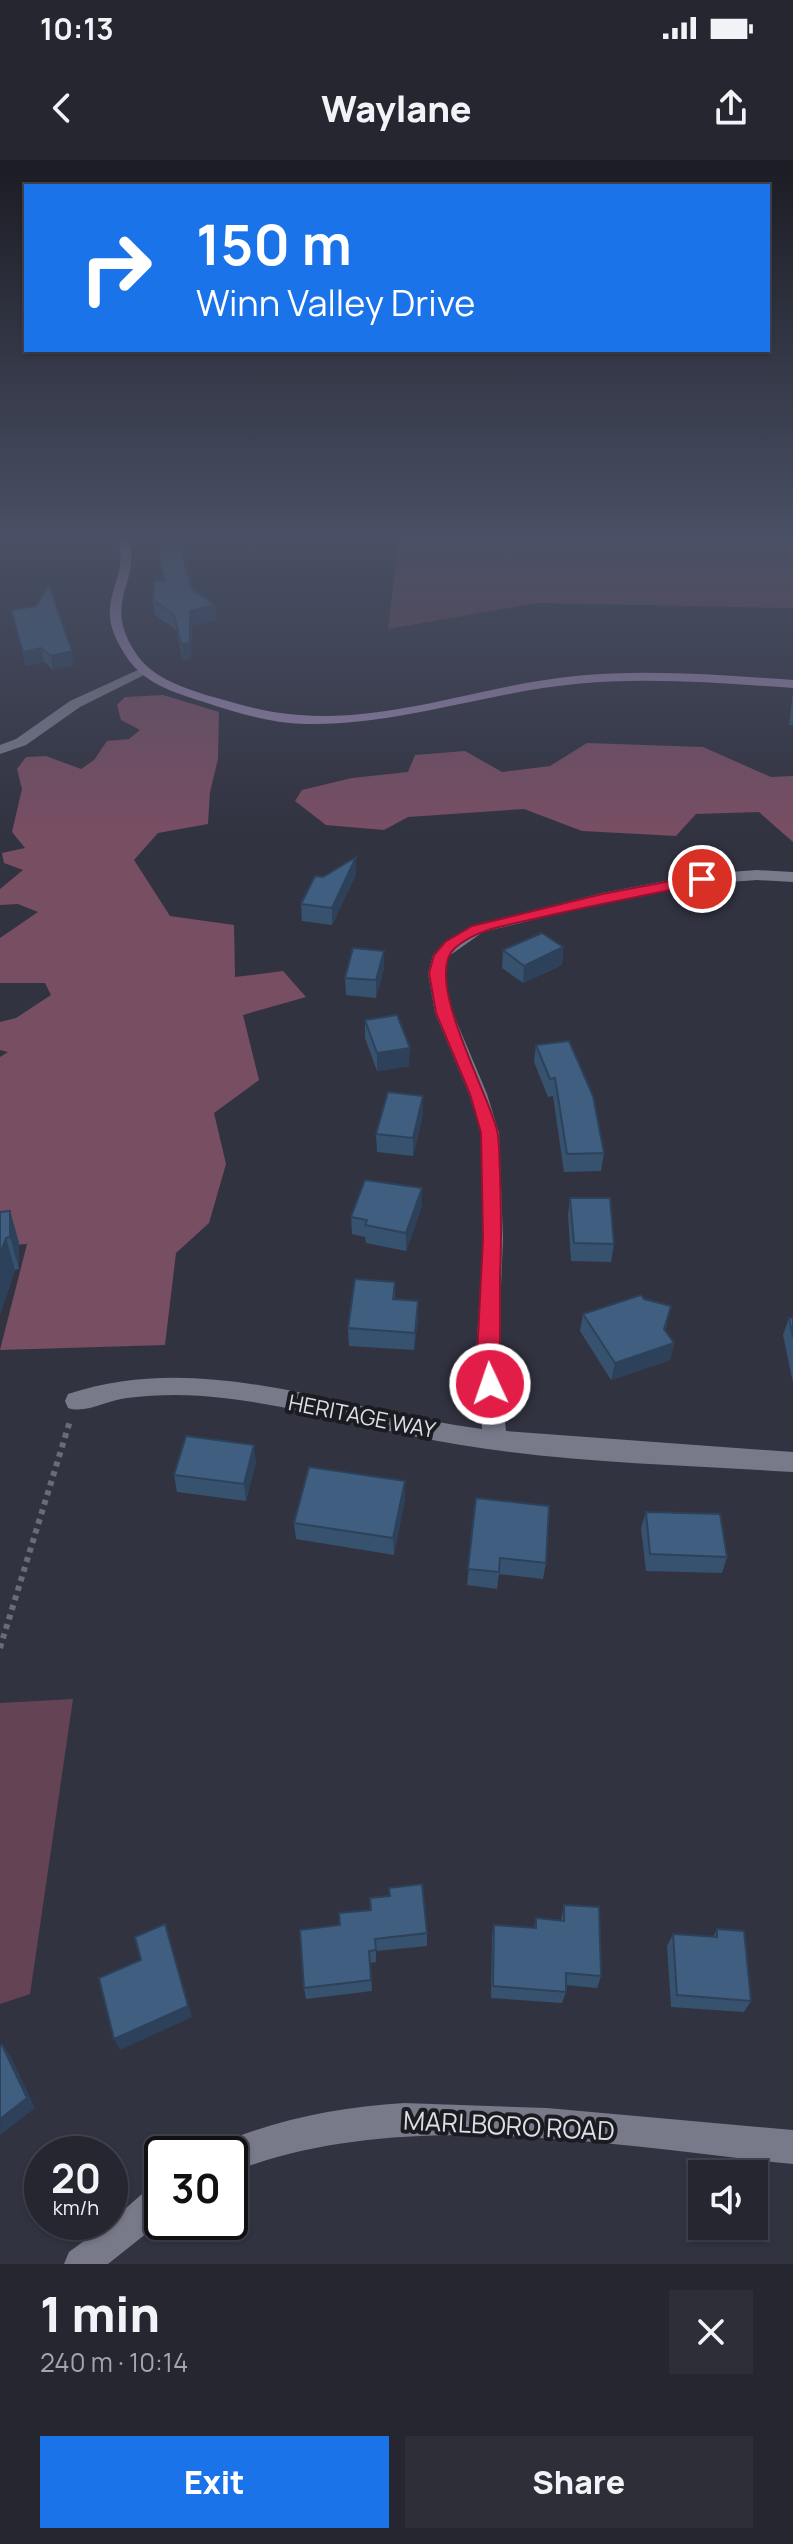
<!DOCTYPE html>
<meta charset="utf-8">
<style>
body{margin:0;font-family:Manrope,sans-serif;background:#2e2e39;color:#f1f3f6;height:100vh;display:flex;flex-direction:column;font-size:30px;white-space:nowrap}
*{box-sizing:border-box;margin:0}
p{font-size:26px;color:#a4a5ab}
.icon{flex:none;width:44px;height:44px;fill:none;stroke:currentColor;stroke-width:2;stroke-linecap:round;stroke-linejoin:round}
.map{position:relative;height:2104px;overflow:hidden}
.drawer{display:flex;flex-direction:column;background:#262631;flex:1}
.drawer>*{flex:none}
.guide{position:absolute;left:24px;top:24px;width:746px;height:168px;border-radius:0px;box-shadow:0 2px 6px #0004,0 0 0 2px #42434d;background:#1a73e8;color:#fff;overflow:hidden}
.tools{position:absolute;left:688px;top:2000px;display:grid;gap:16px}
.tools a{display:grid;place-items:center;width:80px;height:80px;border-radius:0px;background:#262631;box-shadow:0 2px 6px #0004,0 0 0 2px #42434d;font-size:40px}
.speed{position:absolute;left:24px;top:1976px;display:flex;gap:16px;font-size:40px;font-weight:700;text-align:center}
.speed>*{display:grid;place-content:center;width:104px;height:104px;border-radius:50%;background:#262631;box-shadow:0 2px 6px #0004,0 0 0 2px #42434d;line-height:1}
.speed small{font-size:20px;font-weight:400}
.speed .limit{border:4px solid #111;border-radius:12px;background:#fff;color:#111}
.pin{position:absolute;display:grid;place-items:center;width:68px;height:68px;color:#fff;margin:-34px;border:4px solid #fff;border-radius:50%;box-shadow:0 2px 8px #0007}
.me{position:absolute;width:88px;margin:-44px;rotate:357deg;stroke-linejoin:round;filter:drop-shadow(0 0 6px #0008)}
.turn{display:flex;align-items:center;gap:28px;height:168px;padding:0 40px;font-size:36px}
.turn .icon{width:104px;height:104px;stroke-width:2.5}
.turn b{display:block;font-size:56px;line-height:68px}
.round{display:grid;place-items:center;flex:none;width:84px;height:84px;border-radius:0px;background:#2e2e39}
.overview{display:flex;align-items:center;justify-content:space-between;height:136px;padding:0 40px}
h1{font-size:48px;font-weight:800;line-height:60px}
.action{display:flex;gap:16px;margin-top:auto;padding:16px 40px}
.action a{flex:1;height:92px;border-radius:0px;background:#1a73e8;color:#fff;font-size:32px;font-weight:800;line-height:92px;text-align:center}
.action a+a{background:#2e2e39;color:#f1f3f6}
.status{display:flex;justify-content:space-between;align-items:center;height:56px;padding:0 40px;background:#262631;direction:ltr}
.status svg{height:22px;fill:currentColor}
header{display:flex;justify-content:space-between;align-items:center;height:104px;padding:0 40px;background:#262631;font-size:36px;font-weight:800}
.map>svg:first-child{display:block}
.green{fill:#644454}
.forest{fill:#784e63}
.lines{fill:none;stroke-linecap:round;stroke-linejoin:round}
.path{stroke:#6a6b77;stroke-width:6;stroke-dasharray:5 5;stroke-linecap:butt}
.street{fill:#787989;fill-rule:evenodd}
.secondary{fill:#9482a7;fill-rule:evenodd}
.wall{fill:#37526e}
.shaded-wall{fill:#2d425a}
.building{fill:#405f80;stroke:#2d425a;stroke-width:2}
.route{fill:#e11d48;stroke:#92132f;stroke-width:2}
.labels{text-anchor:middle;dominant-baseline:central;stroke-width:8;stroke-linejoin:round;paint-order:stroke}
.street-label{font-size:22px;fill:#dddde6;stroke:#1b1b22}
.near-street-label{font-size:26px;fill:#dddde6;stroke:#1b1b22}
</style>
<div class="status"><b>10:13</b><svg viewBox="0 0 49 12"><path d="M0 12V9h3v3zM5 12V6h3v6zM10 12V3h3v9zM15 12V0h3v12zM26 1h20v11H26zM47 4h2v5h-2z"/></svg></div>
<header><svg class="icon" aria-label="back" viewBox="0 0 24 24"><path d="M15 5l-7 7 7 7"/></svg>Waylane<svg class="icon" aria-label="share" viewBox="0 0 24 24"><path d="M12 15V3M7 8l5-5 5 5M5 13v7h14v-7"/></svg></header>
<div class="map">
<svg width="793" height="2104" viewBox="0 0 793 2104">
<rect width="100%" height="100%" fill="#323341"/>
<g class="green">
<path d="M399,377H793V448L537,443L388,469Z"/>
<path d="M73,1539L30,1834L0,1844V1543Z"/>
</g>
<g class="forest">
<path d="M163,535L219,552L218,599L210,632L208,664L158,673L134,700L170,756L234,765L235,817L283,811L306,837L243,855L259,920L214,953L226,1004L209,1063L176,1093L165,1185L0,1190L27,1084L0,1086V897L8,892L0,890V862L16,858L51,835L45,823H0V778L38,752L18,744L0,745V729L23,710L4,703L2,693L25,688L12,672L22,629L17,609L26,597L46,596L81,609L94,600L107,581L129,579L140,570L121,560L117,545L125,537Z"/>
<path d="M587,583L703,587L771,617L793,616V682L759,652L696,654L676,676L582,671L524,649L408,657L384,670L326,665L295,641L302,630L352,618L408,612L415,595L465,591L502,612L550,606Z"/>
</g>
<g class="lines">
<path class="path" d="M0,1488L70,1261"/>
<g class="street">
<path d="M140,509L150,512L80,547L26,585L0,594V585L16,579L70,541Z"/>
<path d="M757,710L793,712V722L757,720L702,724L602,743L483,772L449,796L444,813L453,853L487,934L499,973L503,1079L498,1196L506,1271L793,1292V1312C683,1305 570,1303 461,1285C381,1272 304,1247 223,1238C191,1234 159,1234 127,1238C108,1240 86,1254 68,1248L65,1241L68,1234C206,1188 345,1252 482,1269L476,1196L483,1079L481,973L469,934L435,853L428,813L433,795L444,782L471,766L602,733L702,714Z"/>
<path d="M404,1943L547,1948L793,1970V2004C615,1986 399,1945 230,2013V1994H214L218,1984C279,1959 338,1947 404,1943Z"/>
<path d="M162,2022V2061L108,2104H64L69,2092L110,2062L150,2027Z"/>
</g>
<path class="secondary" d="M118,377H128C143,424 101,438 135,492C151,517 179,526 206,535C238,544 267,553 300,555C393,562 484,525 575,516C648,509 721,515 793,520V528C721,523 647,517 575,524C484,533 397,566 305,564C270,563 237,553 204,542C172,532 142,523 124,493C89,438 131,426 118,377Z"/>
</g>
<g class="wall">
<path d="M158,392L192,429L215,445L217,460L192,466L191,499L183,500L176,470L155,455L153,440L164,421Z"/>
<path d="M11,450L74,505L53,510L44,502L26,506Z"/>
<path d="M793,532V565H789Z"/>
<path d="M356,697V714L332,765L302,761L301,744L323,717Z"/>
<path d="M563,787L562,805L523,823L502,808L503,790Z"/>
<path d="M384,808L376,838L346,835L345,818Z"/>
<path d="M365,860L409,906L377,911L365,878Z"/>
<path d="M536,885L604,993L601,1011L564,1012L553,936L548,937L534,902Z"/>
<path d="M423,954L413,996L377,992L376,974Z"/>
<path d="M422,1028V1046L406,1091L366,1083L365,1077L352,1074L351,1057Z"/>
<path d="M570,1038L614,1084L611,1102L571,1101L568,1055Z"/>
<path d="M10,1051L19,1083V1109L15,1110L0,1154V1052Z"/>
<path d="M395,1122V1139L418,1159L414,1190L349,1186L348,1168Z"/>
<path d="M583,1154L667,1164L665,1170L674,1183L670,1200L611,1220L580,1171Z"/>
<path d="M789,1158H793V1223L783,1175Z"/>
<path d="M256,1302L246,1341L177,1332L174,1315Z"/>
<path d="M405,1321V1338L394,1395L296,1379L294,1363Z"/>
<path d="M476,1338L546,1403L543,1419L499,1414L497,1429L467,1425Z"/>
<path d="M646,1352L727,1397L722,1413L646,1411L641,1368Z"/>
<path d="M370,1738L427,1773V1786L376,1791V1802L370,1803L372,1831L306,1839L304,1828L340,1765L370,1750Z"/>
<path d="M564,1745L601,1816L597,1828L566,1825V1832L562,1843L491,1838L492,1777L494,1765L534,1768L536,1758L561,1760Z"/>
<path d="M717,1769L751,1841L744,1852L671,1847L667,1786L673,1774L713,1777Z"/>
</g>
<g class="shaded-wall">
<path d="M215,445L217,460L192,466L191,499L183,500L181,484L190,451Z"/>
<path d="M41,488L44,502L26,506L23,492Z"/>
<path d="M72,491L74,505L53,510L51,496Z"/>
<path d="M356,697V714L332,765V748Z"/>
<path d="M563,787L562,805L523,823L524,806Z"/>
<path d="M384,791V808L376,838V820Z"/>
<path d="M410,888L409,906L377,911V893Z"/>
<path d="M423,936V954L413,996V978Z"/>
<path d="M422,1028V1046L406,1091V1073Z"/>
<path d="M10,1051L19,1083V1109L10,1077Z"/>
<path d="M6,1078L15,1110L0,1154V1094Z"/>
<path d="M418,1141V1159L414,1190L415,1173Z"/>
<path d="M674,1183L670,1200L611,1220L615,1203Z"/>
<path d="M254,1285L256,1302L246,1341L244,1324Z"/>
<path d="M405,1321V1338L394,1395L393,1378Z"/>
<path d="M165,1764L192,1857L120,1890L114,1879Z"/>
<path d="M2,1885L10,1895L35,1948L0,1975Z"/>
</g>
<g class="building">
<path d="M181,390L192,429L215,445L190,451V483L181,484L174,455L153,440L154,421H165L158,392Z"/>
<path d="M49,425L72,491L51,496L41,488L23,492L11,450L36,446Z"/>
<path d="M356,697L332,748L301,744L315,716L323,717Z"/>
<path d="M542,773L563,787L524,806L503,790Z"/>
<path d="M353,788L384,791L376,820L345,818Z"/>
<path d="M397,855L410,888L377,893L365,860Z"/>
<path d="M569,881L593,936L604,993L567,994L555,918L550,919L536,885Z"/>
<path d="M388,932L423,936L413,978L376,974Z"/>
<path d="M365,1020L422,1028L406,1073L365,1065L367,1060L351,1057Z"/>
<path d="M570,1038H610L614,1084L574,1083Z"/>
<path d="M10,1051V1077L6,1078L0,1094V1052Z"/>
<path d="M355,1119L395,1122L393,1139L418,1141L415,1173L348,1168Z"/>
<path d="M641,1135L644,1139L671,1146L664,1169L674,1183L615,1203L583,1154Z"/>
<path d="M789,1158H793V1177Z"/>
<path d="M186,1276L254,1285L244,1324L174,1315Z"/>
<path d="M309,1307L405,1321L393,1378L294,1363Z"/>
<path d="M476,1338L549,1346L546,1403L500,1398L499,1412L468,1409Z"/>
<path d="M646,1352L720,1354L727,1397L650,1394Z"/>
<path d="M422,1724L427,1773L375,1779L376,1790L369,1791L371,1820L304,1828L300,1770L340,1765L339,1753L371,1750L370,1738L390,1736L389,1728Z"/>
<path d="M564,1745L599,1747L601,1816L566,1813V1832L493,1826L494,1765L536,1768V1758L564,1761Z"/>
<path d="M165,1764L188,1846L114,1879L99,1818L141,1800L135,1777Z"/>
<path d="M717,1769L744,1771L751,1841L677,1835L673,1774L717,1777Z"/>
<path d="M2,1885L27,1938L0,1959V1886Z"/>
</g>
<linearGradient id="sky" x2="0" y2="1"><stop stop-color="#1c1c24"/><stop offset="0.56" stop-color="#495065"/><stop offset="1" stop-color="#495065" stop-opacity="0"/></linearGradient>
<rect width="793" height="671" fill="url(#sky)"/>
<path class="route" d="M702,715L707,716V722C650,735 592,745 534,759C507,765 477,769 455,788C422,816 488,932 497,970C500,983 499,998 500,1012C501,1047 502,1081 500,1115C500,1132 501,1223 497,1230L490,1232L483,1230L477,1196L483,1079L481,973L470,934L436,853L429,813L434,795L445,782L472,766L602,734Z"/>
<g class="labels">
<g class="street-label">
<text transform="translate(362 1256) rotate(11)">HERITAGE WAY</text>
</g>
<g class="near-street-label">
<text transform="translate(509 1965) rotate(3)">MARLBORO ROAD</text>
</g>
</g>
</svg>
<div class="tools">
<a><svg class="icon" aria-label="sound" viewBox="0 0 24 24"><path d="M4 9h4l5-4v14l-5-4H4zM17 9q2 3 0 6"/></svg></a>
</div>
<div class="speed"><div>20<small>km/h</small></div><div class="limit">30</div></div>
<div class="pin" style="left:702px;top:719px;background:#d93025"><svg class="icon" aria-label="arrive" viewBox="0 0 24 24"><path d="M6 21V4h12l-3 4 3 4H6"/></svg></div>
<svg class="me" style="left:490px;top:1224px" viewBox="-20 -20 40 40"><circle r="17" fill="#e11d48" stroke="#fff" stroke-width="3"/><path d="M0-11L8 9 0 5-8 9z" fill="#fff"/></svg>
<div class="guide">
<div class="turn"><svg class="icon" aria-label="right" viewBox="0 0 24 24"><path d="M7 20v-9h11M14 6l5 5-5 5"/></svg><div><b>150 m</b>Winn Valley Drive</div></div>
</div>
</div>
<section class="drawer">
<div class="overview"><div><h1>1 min</h1><p>240 m · 10:14</p></div><a class="round"><svg class="icon" aria-label="close" viewBox="0 0 24 24"><path d="M6 6l12 12M18 6L6 18"/></svg></a></div>
<div class="action"><a>Exit</a><a>Share</a></div>
</section>
